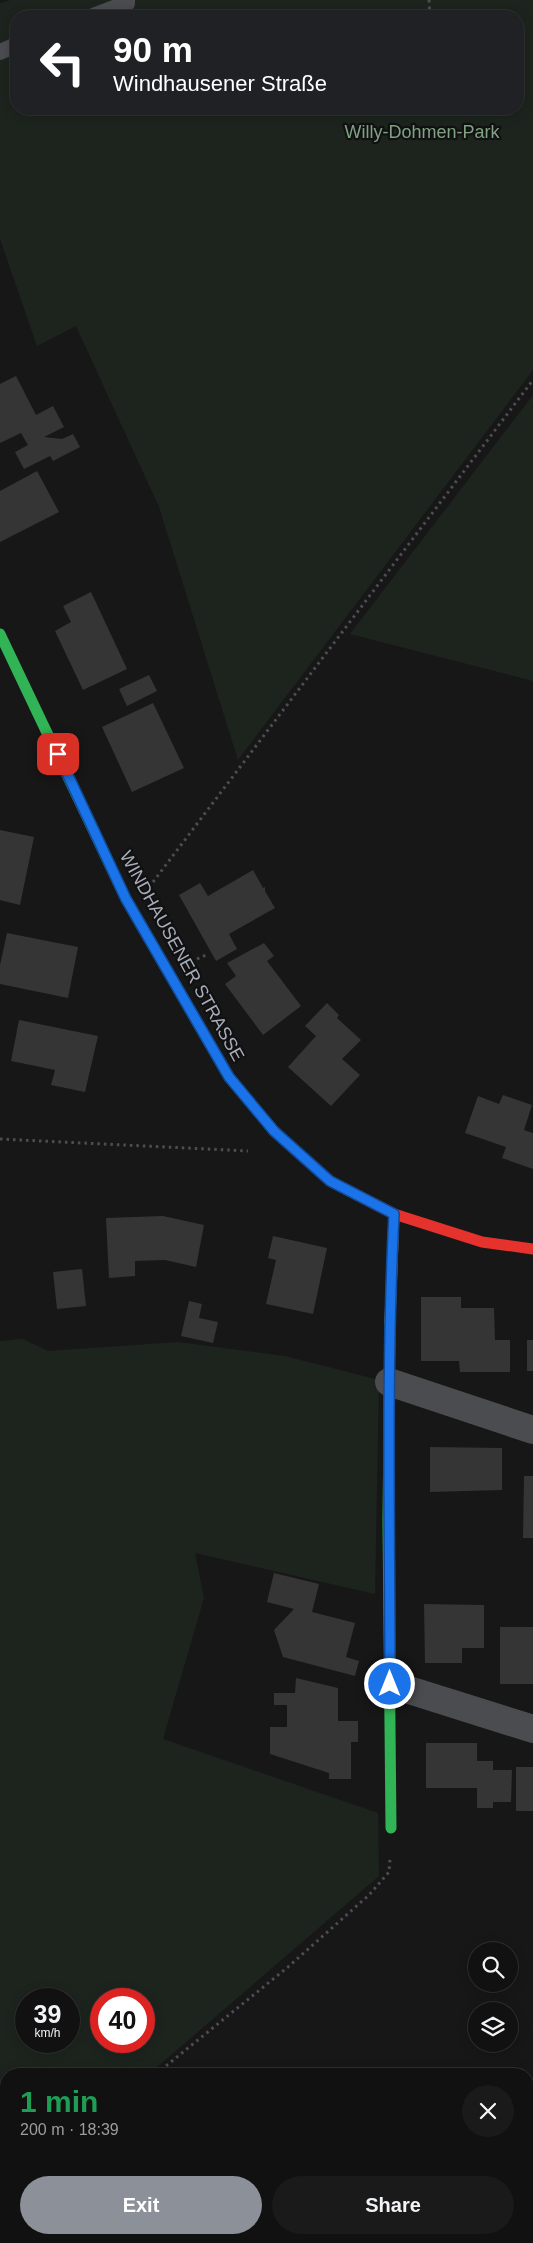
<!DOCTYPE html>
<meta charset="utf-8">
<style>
body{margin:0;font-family:Helvetica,sans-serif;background:#1a1a1a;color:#f1f3f6;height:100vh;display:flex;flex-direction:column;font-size:19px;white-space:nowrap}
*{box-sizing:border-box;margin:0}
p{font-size:16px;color:#9c9d9f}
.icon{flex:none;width:28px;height:28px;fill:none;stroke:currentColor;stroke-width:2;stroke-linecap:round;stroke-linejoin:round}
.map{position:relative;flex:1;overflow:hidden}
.panel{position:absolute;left:0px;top:2068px;width:534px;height:176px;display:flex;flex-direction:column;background:#111;border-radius:20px 20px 0 0;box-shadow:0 2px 12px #0003,0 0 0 1px #303131}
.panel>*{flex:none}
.banner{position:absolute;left:10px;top:10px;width:514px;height:105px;border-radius:20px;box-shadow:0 2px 12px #0003,0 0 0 1px #303131;background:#202124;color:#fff;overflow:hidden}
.tools{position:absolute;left:468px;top:1942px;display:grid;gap:10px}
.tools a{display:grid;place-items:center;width:50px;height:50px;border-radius:50%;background:#111;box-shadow:0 2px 12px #0003,0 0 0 1px #303131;font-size:25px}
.speed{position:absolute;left:15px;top:1988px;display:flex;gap:10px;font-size:25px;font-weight:700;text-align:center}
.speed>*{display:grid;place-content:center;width:65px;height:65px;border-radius:50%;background:#111;box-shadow:0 2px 12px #0003,0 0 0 1px #303131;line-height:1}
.speed small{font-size:12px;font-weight:400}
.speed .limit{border:8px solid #d22;background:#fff;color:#111}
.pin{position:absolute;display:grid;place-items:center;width:42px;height:42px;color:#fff;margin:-21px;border-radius:10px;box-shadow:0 2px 8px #0006}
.me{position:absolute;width:55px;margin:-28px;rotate:0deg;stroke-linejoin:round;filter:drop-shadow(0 0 4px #0008)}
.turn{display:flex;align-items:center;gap:18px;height:105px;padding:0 20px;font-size:22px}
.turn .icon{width:65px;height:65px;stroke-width:2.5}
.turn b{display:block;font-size:35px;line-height:42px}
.round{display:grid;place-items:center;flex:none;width:52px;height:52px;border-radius:26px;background:#1a1a1a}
.summary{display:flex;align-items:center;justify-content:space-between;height:85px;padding:0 20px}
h1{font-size:30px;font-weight:800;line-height:38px;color:#1e9e55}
.button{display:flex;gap:10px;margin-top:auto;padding:10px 20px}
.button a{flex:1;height:58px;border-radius:30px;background:#8c9099;color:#fff;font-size:20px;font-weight:800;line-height:58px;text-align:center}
.button a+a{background:#1a1a1a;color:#f1f3f6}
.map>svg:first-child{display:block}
.green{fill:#1d241e;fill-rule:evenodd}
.building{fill:#353536}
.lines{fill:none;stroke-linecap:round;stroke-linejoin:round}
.path{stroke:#4d4e52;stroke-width:3;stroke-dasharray:2.5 4;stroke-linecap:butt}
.lane{stroke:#4b4c50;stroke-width:16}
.street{stroke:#4b4c50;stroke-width:28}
.fast{stroke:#30b455;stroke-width:11}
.slow{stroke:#ff9f0a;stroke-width:11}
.jam{stroke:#e5322d;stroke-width:11}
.route-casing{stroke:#114b97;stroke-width:12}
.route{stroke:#1a73e8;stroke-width:9}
.labels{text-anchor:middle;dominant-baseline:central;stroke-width:4.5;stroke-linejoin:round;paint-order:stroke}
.park-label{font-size:18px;fill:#7fa381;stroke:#111113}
.street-label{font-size:18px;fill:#a8adb8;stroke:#111113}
</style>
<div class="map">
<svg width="533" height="2243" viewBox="0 0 533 2243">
<rect width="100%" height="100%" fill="#171717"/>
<g class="green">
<path d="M10,0H533V370L238,760L159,507L76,326L37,346L0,239V3ZM16,16H518V109H16Z"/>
<path d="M533,395V681L350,634Z"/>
<path d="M23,1339L48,1351L178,1342L285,1356L379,1380L375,1594L195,1553L204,1598L163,1739L378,1813L379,1876L149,2074H6V2238H33L30,2243H0V1341ZM26,1999H69V2041H26ZM101,1999H144V2041H101Z"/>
</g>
<g class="building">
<path d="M16,376L36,415L53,406L64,427L44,437L62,439L73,434L80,447L53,461L50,456L24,469L15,452L28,445L21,433L0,443V384Z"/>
<path d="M37,471L59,512L0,542V491Z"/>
<path d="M91,592L127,669L83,690L55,631L71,622L63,606Z"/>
<path d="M149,675L157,691L127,706L119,689Z"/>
<path d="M153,703L184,768L132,792L102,727Z"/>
<path d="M0,830L34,837L20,905L0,900Z"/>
<path d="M253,870L263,888L265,887V891L275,908L229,934L237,949L216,961L179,895L200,883L208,896Z"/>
<path d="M7,933L78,947L68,998L0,984V965Z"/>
<path d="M264,943L274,956L267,961L301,1006L263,1035L225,984L236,976L227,963Z"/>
<path d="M327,1003L339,1015L337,1018L361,1040L342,1059L360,1075L331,1106L288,1067L316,1036L305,1026Z"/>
<path d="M19,1020L98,1036L85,1092L51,1085L55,1070L11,1061Z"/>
<path d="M503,1095L532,1105L524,1130L533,1133V1169L502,1158L506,1147L465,1133L478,1096L499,1104Z"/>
<path d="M163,1216L204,1225L196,1267L165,1260L135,1261V1276L109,1278L106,1218Z"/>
<path d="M273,1236L327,1248L313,1314L266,1304L276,1260L268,1258Z"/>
<path d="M82,1269L86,1306L57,1309L53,1272Z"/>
<path d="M421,1297H461V1308H494L495,1340H510V1372H460L459,1361H421Z"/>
<path d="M189,1301L202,1304L199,1318L218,1322L213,1343L181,1336Z"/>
<rect x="527" y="1340" width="6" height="31"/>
<path d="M430,1447L502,1448V1490L430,1492Z"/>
<path d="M524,1476H533V1538H523Z"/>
<path d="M274,1573L319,1584L312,1612L355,1623L346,1657L359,1661L355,1676L283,1657L274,1630L294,1609L267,1602Z"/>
<path d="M424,1604L484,1605V1648H462V1663H425Z"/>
<rect x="500" y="1627" width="33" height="57"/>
<path d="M296,1678L338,1688V1721H358V1742H351V1779H329V1773L270,1754V1727H287V1705H274V1693H295Z"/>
<path d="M426,1743H477V1761H493V1770H512L511,1802H493V1808H477V1788H426Z"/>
<rect x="516" y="1767" width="17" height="44"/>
</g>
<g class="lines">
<g class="path">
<path d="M429,0L430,16"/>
<path d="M153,882L533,380"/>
<path d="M197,959L206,955"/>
<path d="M0,1139L248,1151"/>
<path d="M156,2074L288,1967L369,1895L389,1872L390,1859"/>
<path d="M0,2177L6,2176"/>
</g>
<g class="lane">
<path d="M93,16L127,3V0"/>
<path d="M0,52L16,45"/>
</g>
<g class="street">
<path d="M389,1382L533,1430"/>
<path d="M390,1684L533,1729"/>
</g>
<g class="fast">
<path d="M0,634L126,899L229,1077L274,1131L294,1149"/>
<path d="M390,1321L388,1521L391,1828"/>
</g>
<path class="slow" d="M390,1321L394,1214"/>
<path class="jam" d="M294,1149L330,1181L394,1214L482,1242L533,1249"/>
</g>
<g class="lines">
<g class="route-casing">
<path id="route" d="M58,754L126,899L229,1077L274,1131L330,1181L394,1214C386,1371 390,1527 390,1684"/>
</g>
<use href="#route" class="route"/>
</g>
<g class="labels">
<g class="park-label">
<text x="422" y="132">Willy-Dohmen-Park</text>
</g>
<g class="street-label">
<text transform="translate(182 956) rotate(61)">WINDHAUSENER STRASSE</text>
</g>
</g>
</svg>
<div class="tools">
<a><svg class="icon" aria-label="search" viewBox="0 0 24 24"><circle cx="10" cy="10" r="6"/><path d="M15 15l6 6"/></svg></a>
<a><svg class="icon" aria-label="layers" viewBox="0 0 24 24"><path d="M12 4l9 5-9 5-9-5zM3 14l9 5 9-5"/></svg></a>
</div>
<div class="speed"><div>39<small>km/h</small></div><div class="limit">40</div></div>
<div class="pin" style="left:58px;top:754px;background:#d93025"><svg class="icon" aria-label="arrive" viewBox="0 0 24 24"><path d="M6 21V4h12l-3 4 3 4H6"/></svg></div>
<svg class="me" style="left:390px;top:1684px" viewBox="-20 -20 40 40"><circle r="17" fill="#1a73e8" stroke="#fff" stroke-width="3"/><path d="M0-11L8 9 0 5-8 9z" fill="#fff"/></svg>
<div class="banner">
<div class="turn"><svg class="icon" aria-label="left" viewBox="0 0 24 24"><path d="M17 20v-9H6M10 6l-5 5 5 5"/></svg><div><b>90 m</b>Windhausener Straße</div></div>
</div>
<section class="panel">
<div class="summary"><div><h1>1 min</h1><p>200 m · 18:39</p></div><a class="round"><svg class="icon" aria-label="close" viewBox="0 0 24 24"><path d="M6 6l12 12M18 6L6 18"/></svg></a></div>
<div class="button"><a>Exit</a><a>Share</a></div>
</section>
</div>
